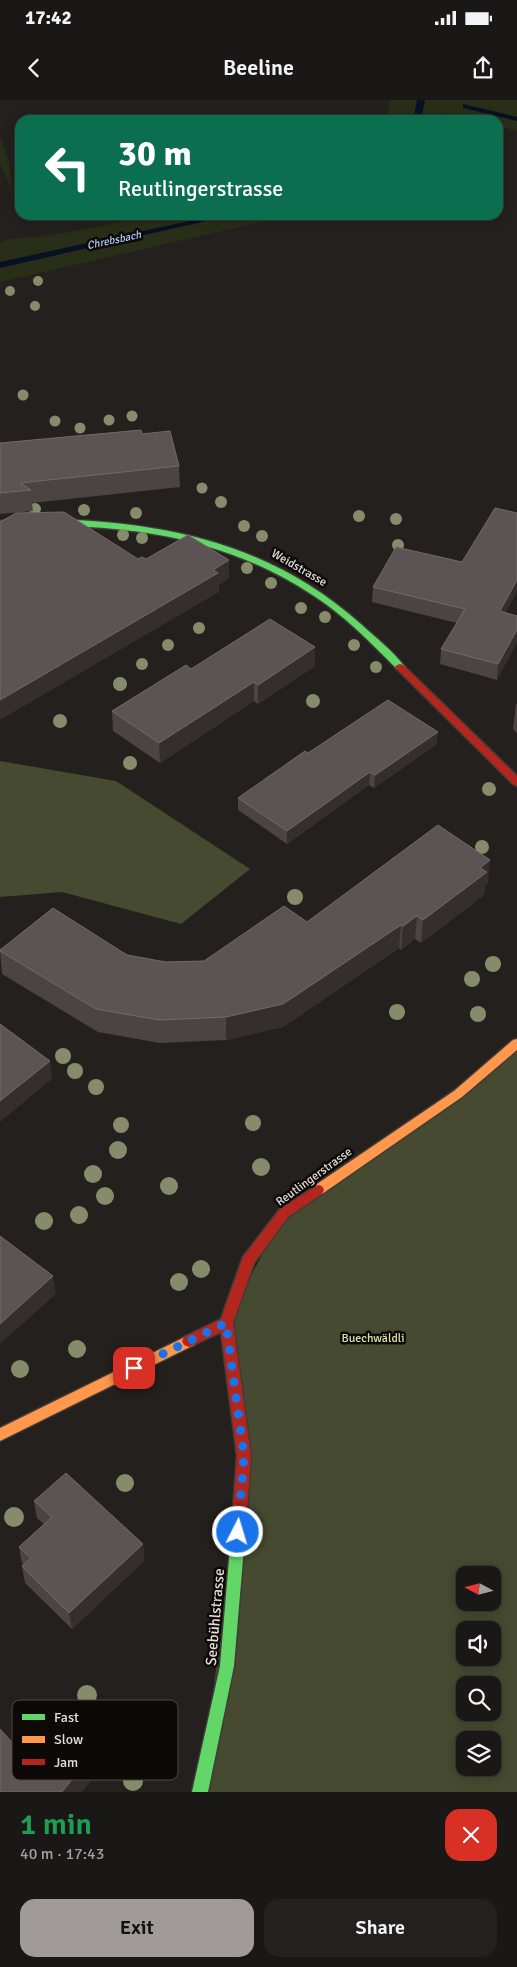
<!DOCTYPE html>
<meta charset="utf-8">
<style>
body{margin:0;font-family:Signika,sans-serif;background:#23211f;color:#f1f3f6;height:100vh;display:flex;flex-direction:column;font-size:19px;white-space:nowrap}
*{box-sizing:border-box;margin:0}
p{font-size:16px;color:#9fa0a1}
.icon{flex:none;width:28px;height:28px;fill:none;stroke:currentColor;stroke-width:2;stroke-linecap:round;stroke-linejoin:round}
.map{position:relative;height:1692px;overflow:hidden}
.details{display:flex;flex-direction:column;background:#1a1816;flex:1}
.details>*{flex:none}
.top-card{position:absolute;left:15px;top:15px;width:488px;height:105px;border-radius:15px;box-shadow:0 2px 12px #0003,0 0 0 1px #383735;background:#0b6e4f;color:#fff;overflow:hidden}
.needle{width:32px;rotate:277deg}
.controls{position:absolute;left:456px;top:1466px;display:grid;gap:10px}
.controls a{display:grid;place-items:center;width:45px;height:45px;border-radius:10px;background:#1a1816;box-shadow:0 2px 12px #0003,0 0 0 1px #383735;font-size:25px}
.pin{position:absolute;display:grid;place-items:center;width:42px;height:42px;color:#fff;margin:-21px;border-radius:10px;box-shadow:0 2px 8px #0006}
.me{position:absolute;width:55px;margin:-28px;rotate:5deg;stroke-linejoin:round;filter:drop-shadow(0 0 4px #0008)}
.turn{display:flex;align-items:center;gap:18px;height:105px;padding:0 20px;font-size:22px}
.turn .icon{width:65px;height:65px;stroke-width:2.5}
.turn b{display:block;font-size:35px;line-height:42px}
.round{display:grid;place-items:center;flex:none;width:52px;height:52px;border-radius:15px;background:#23211f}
.overview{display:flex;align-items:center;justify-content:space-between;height:85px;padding:0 20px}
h1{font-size:30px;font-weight:600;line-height:38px;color:#1e9e55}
.action{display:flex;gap:10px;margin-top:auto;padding:10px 20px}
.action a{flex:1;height:58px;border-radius:15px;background:#a09b98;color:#111;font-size:20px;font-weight:600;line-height:58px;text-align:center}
.action a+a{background:#23211f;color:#f1f3f6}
.status{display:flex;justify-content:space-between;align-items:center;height:35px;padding:0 25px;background:#1a1816;direction:ltr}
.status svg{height:14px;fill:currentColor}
header{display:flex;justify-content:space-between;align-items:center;height:65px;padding:0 20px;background:#1a1816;font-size:22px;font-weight:600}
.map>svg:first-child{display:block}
.green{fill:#292e18}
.forest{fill:#454a30;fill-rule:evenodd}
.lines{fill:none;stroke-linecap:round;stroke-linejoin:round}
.stream{fill:#081123;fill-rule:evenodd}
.fast-casing{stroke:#3f3c39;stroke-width:3}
.slow-casing{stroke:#3f3c39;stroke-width:3}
.jam-casing{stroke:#3f3c39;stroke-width:3}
.fast{fill:#63d668;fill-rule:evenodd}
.slow{fill:#ff974d;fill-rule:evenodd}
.jam{fill:#b3261e;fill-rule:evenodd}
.tree{fill:#868c6b}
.wall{fill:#4b4443}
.shaded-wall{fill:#342e2d}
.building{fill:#5c5454;stroke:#716a69}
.route{stroke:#1a73e8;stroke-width:9;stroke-dasharray:0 16.2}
.labels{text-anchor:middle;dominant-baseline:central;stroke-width:5;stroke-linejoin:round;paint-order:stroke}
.far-water-label{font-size:11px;font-style:italic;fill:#aecbfd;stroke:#0d0907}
.street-label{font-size:12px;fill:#e3ddda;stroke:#0d0907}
.park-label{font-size:12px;fill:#d7e4ab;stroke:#0d0907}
.near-street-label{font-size:15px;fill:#e3ddda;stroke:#0d0907}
.key{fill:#0d0907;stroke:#4d4946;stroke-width:1}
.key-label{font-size:14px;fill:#e3ddda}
</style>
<div class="status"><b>17:42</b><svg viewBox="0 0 49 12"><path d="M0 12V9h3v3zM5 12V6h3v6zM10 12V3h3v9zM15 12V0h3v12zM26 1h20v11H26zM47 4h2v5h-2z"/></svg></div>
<header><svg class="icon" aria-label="back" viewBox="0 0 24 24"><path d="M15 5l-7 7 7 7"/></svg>Beeline<svg class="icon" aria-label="share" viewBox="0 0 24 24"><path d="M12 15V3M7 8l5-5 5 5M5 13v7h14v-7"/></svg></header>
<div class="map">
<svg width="517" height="1692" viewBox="0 0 517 1692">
<rect width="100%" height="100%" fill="#23201d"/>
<g class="green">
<path d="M390,0H517V31L498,26V20H473L445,13L443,20H387Z"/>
<path d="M0,35L9,61L12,90L0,64Z"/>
<path d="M157,115H292L0,182V143L8,139L49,136Z"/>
</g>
<g class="forest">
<path d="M0,661L116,681L250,769L181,824L62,792L0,797Z"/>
<path d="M517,943V1692H200L244,1356L226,1223L284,1113ZM465,1475H492V1502H465ZM465,1530H492V1558H465ZM465,1585H492V1612H465ZM465,1640H492V1668H465Z"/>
</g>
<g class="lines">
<g class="stream">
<path d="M417,0H425L421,20H413Z"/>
<path d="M463,4L517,17V21L463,8Z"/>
<path d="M217,115H232L0,168V162Z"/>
</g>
<g class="fast-casing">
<g id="fast">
<path d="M42,419C162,421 269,442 362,525C376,538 393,551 405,567L400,570L397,569C371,543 345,516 314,496C217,432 113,422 0,427V421Z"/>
<path d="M239,1417L244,1419L246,1424L234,1566L208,1692H192L220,1566L232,1424L234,1419Z"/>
</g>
</g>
<g class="slow-casing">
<g id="slow">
<path d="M517,939V950L462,997L322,1094L318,1095L314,1094L312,1090L314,1086L454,991L513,940Z"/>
<path d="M189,1235L194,1237L196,1241L194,1245L0,1341V1328Z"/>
</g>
</g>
<g class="jam-casing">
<g id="jam">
<path d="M400,564L403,565L517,676V686L513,684L397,569L395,567L397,565Z"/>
<path d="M318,1085L322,1086L324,1090L322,1094L288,1117L254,1163L233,1223L251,1356L246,1424L244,1429L239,1431L234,1429L232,1424L237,1356L221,1232L189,1247L184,1245L182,1241L184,1237L221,1219L243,1157L280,1109Z"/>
</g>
</g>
<use href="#fast" class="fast"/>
<use href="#slow" class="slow"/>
<use href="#jam" class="jam"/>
</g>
<g class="tree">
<circle cx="38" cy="181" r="5"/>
<circle cx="10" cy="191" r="5"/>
<circle cx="35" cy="206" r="5"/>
<circle cx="23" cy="295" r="5.5"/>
<circle cx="132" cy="316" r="5.5"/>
<circle cx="109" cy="320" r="5.5"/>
<circle cx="55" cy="321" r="5.5"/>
<circle cx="80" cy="328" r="5.5"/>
<circle cx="202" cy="388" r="5.5"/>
<circle cx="221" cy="402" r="6"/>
<circle cx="35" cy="409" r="6"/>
<circle cx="84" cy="410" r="6"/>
<circle cx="136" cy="413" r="6"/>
<circle cx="359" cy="416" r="6"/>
<circle cx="396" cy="419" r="6"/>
<circle cx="244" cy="426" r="6"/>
<circle cx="123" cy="435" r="6"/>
<circle cx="262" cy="436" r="6"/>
<circle cx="142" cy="438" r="6"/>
<circle cx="398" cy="445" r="6"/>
<circle cx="247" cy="468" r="6"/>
<circle cx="271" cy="483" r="6"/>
<circle cx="301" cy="508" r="6"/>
<circle cx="325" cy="517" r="6"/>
<circle cx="199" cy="528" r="6"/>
<circle cx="168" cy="545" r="6"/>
<circle cx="354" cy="545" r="6"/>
<circle cx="142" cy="564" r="6"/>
<circle cx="376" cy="567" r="6"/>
<circle cx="120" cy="584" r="7"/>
<circle cx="313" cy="601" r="7"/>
<circle cx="60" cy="621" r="7"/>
<circle cx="130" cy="663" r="7"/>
<circle cx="489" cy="689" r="7"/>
<circle cx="482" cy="747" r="7"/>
<circle cx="295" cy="797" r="8"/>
<circle cx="493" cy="864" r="8"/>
<circle cx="472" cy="879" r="8"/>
<circle cx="397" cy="912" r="8"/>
<circle cx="478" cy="914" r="8"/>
<circle cx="63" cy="956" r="8"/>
<circle cx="75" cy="971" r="8"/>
<circle cx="96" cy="987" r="8"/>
<circle cx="253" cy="1023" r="8"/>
<circle cx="121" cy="1025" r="8"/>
<circle cx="118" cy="1050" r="9"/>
<circle cx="261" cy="1067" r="9"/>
<circle cx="93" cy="1074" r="9"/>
<circle cx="169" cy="1086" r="9"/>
<circle cx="105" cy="1096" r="9"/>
<circle cx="79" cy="1115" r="9"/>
<circle cx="44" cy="1121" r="9"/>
<circle cx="201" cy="1169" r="9"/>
<circle cx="179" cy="1182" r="9"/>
<circle cx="77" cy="1249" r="9"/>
<circle cx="20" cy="1269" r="9"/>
<circle cx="125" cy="1383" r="9"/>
<circle cx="14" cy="1417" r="10"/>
<circle cx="87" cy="1595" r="10"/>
<circle cx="133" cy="1681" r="10"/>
</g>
<g class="wall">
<path d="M142,334L179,366L180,387L32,403L33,411L0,414V343Z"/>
<path d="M373,487L506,513L497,580L440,564L441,549L457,523L372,502Z"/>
<path d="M315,547V566L258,604L254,601L160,663L113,631L112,611L191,569Z"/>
<path d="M516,604H517V633L513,629Z"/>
<path d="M437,644L374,688L369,685L287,744L238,710V698Z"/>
<path d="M488,783L485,785L484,795L421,843L415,839L401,850L399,848L283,927L226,940L160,943L98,932L2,874L0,850L127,855L166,862L204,861L307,822Z"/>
<path d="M34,1401L143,1444L144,1461L72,1529L25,1483L22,1466L24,1465L22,1464L19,1447L44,1424L37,1418Z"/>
</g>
<g class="shaded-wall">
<path d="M229,460V479L219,485V492L0,620V600Z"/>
<path d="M517,480V492L498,527L500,511Z"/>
<path d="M517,530V543L497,580L498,564Z"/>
<path d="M315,547V566L258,604V585Z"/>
<path d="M254,582V601L160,663L159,643Z"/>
<path d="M438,632L437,644L374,688L375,675Z"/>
<path d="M370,672L369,685L287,744V731Z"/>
<path d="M490,760L488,783L485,785L484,795L421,843L423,820L480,768Z"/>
<path d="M417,816L415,839L401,850L403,826Z"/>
<path d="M401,825L399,848L283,927L226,940V917Z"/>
<path d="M50,961L52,979L0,1022V1001Z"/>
<path d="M53,1176L56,1194L0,1244V1224Z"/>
<path d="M143,1444L144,1461L72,1529L69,1513Z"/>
<path d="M93,1653L96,1674L82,1692H62Z"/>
</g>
<g class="building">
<path d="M141,330L142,334L170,331L179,366L20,383L31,390L0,393V343Z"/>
<path d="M495,408L517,413V480L500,511L517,516V530L498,564L441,549L465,509L373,487L396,447L462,462Z"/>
<path d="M64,412L138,459L142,457L146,459L188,435L229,460L213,470L218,473L0,600V422L16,413Z"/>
<path d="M270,519L315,547L258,585L254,582L159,643L112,611L186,565L191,569Z"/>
<path d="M388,600L438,632L375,675L370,672L287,731L238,698L305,651L308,653Z"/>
<path d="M438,725L490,760L480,768L487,772L423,820L417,816L403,826L401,825L283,904L226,917L159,920L96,909L0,851V850L53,808L127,855L166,862L204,861L284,806L307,822Z"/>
<path d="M0,924L50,961L0,1001Z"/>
<path d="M0,1136L53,1176L0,1224Z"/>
<path d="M66,1373L143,1444L69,1513L22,1466L31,1458L19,1447L52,1417L34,1401Z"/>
<path d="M58,1617L93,1653L62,1692H0V1629L22,1653Z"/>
</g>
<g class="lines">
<path class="route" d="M134,1268L226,1223L244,1356L238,1432"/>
</g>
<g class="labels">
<g class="far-water-label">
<text transform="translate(114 140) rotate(-12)">Chrebsbach</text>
</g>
<g class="street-label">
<text transform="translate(299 468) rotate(30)">Weidstrasse</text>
<text transform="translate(314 1077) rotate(-36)">Reutlingerstrasse</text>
</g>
<g class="park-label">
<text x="373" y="1238">Buechwäldli</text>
</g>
<g class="near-street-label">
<text transform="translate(215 1517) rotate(-85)">Seebühlstrasse</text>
</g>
</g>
<rect x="12" y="1600" width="166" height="80" rx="8" class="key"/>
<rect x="22" y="1614" width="23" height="6" fill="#63d668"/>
<rect x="22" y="1636" width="23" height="7" fill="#ff974d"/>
<rect x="22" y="1659" width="23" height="6" fill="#b3261e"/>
<g class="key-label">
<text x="54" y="1622">Fast</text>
<text x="54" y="1644">Slow</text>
<text x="54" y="1667">Jam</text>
</g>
</svg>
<div class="controls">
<a><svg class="needle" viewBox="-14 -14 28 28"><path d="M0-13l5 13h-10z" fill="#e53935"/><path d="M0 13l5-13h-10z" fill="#9fa0a1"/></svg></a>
<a><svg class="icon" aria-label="sound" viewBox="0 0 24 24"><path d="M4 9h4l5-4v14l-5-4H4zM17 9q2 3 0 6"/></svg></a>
<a><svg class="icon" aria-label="search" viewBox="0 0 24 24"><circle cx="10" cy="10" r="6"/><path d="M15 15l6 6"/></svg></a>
<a><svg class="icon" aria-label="layers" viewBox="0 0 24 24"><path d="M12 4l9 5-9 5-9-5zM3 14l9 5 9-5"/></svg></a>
</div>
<div class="pin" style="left:134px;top:1268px;background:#d93025"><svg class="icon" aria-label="arrive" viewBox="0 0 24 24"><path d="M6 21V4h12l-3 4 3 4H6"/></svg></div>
<svg class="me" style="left:238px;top:1432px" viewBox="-20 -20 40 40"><circle r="17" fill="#1a73e8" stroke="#fff" stroke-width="3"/><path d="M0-11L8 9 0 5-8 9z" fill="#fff"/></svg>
<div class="top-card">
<div class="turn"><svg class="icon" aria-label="left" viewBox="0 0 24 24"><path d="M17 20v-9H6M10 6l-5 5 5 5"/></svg><div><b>30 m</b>Reutlingerstrasse</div></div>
</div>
</div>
<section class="details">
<div class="overview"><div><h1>1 min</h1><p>40 m · 17:43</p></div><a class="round" style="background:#d93025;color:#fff"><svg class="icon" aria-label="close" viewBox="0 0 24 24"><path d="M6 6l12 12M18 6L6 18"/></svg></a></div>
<div class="action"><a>Exit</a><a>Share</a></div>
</section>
